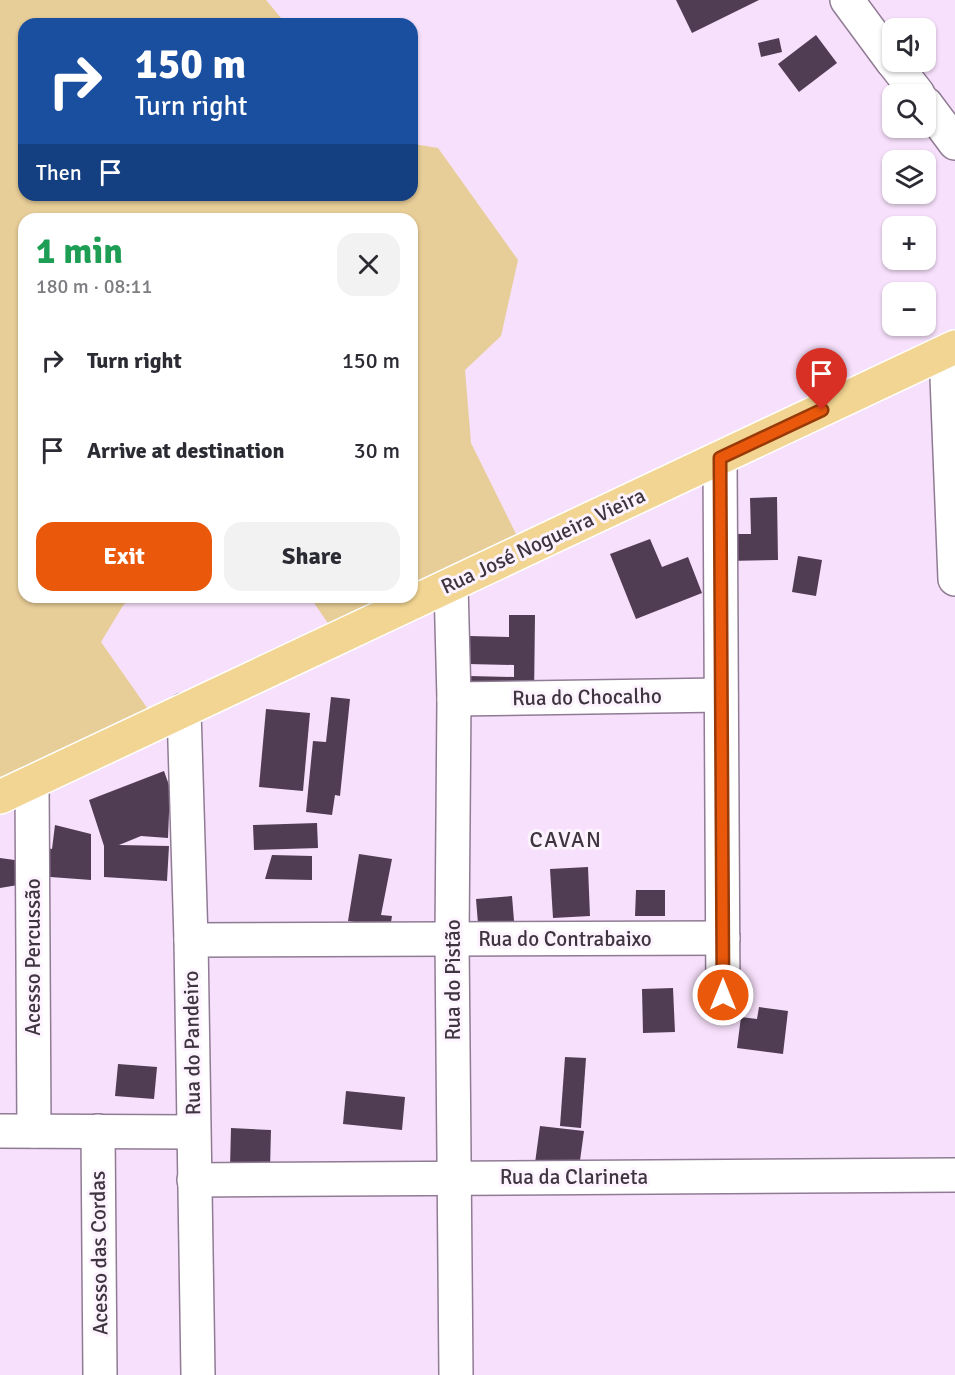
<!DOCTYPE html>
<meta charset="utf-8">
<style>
body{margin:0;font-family:Signika,sans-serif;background:#f2f2f3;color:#2b2b33;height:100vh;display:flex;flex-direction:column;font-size:22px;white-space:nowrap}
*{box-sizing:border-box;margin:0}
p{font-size:20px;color:#7c7c81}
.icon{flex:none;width:33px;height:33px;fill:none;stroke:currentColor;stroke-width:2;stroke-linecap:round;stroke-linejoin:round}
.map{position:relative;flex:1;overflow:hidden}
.details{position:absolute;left:18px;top:213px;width:400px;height:390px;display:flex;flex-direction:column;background:#fff;border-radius:18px;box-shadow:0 2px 4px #0004}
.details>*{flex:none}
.top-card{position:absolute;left:18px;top:18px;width:400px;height:183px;border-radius:18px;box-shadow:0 2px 4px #0004;background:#1a4fa0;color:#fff;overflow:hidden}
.controls{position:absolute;left:882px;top:18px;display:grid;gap:12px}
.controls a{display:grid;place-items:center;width:54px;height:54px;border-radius:12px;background:#fff;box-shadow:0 2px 4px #0004;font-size:30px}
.pin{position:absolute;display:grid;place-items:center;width:51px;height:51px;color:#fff;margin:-62px -26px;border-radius:50% 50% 50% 0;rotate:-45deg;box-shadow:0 0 6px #0007}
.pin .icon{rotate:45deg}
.me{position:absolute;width:66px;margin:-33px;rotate:0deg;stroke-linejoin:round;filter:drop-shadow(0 0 4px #0008)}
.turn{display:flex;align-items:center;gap:21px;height:126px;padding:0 18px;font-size:27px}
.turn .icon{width:78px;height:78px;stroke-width:2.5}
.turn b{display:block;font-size:42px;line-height:51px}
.then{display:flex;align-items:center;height:57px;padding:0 18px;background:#0003;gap:12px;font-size:22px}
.round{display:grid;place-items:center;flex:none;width:63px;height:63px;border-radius:18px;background:#f2f2f3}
.summary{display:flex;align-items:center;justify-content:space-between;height:102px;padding:0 18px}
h1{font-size:36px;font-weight:800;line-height:45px;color:#1e9e55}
.button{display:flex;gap:12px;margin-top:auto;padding:12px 18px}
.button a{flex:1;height:69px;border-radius:18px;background:#ea580c;color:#fff;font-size:24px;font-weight:800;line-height:69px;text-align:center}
.button a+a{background:#f2f2f3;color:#2b2b33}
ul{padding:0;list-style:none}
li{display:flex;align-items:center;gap:18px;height:90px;padding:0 18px}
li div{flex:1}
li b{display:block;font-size:22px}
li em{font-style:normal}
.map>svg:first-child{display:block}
.green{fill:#e7cd97}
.building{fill:#503d53}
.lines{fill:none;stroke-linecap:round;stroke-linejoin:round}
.minor-casing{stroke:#907b94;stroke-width:36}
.major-casing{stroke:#fff;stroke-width:36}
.minor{stroke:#fff;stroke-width:33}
.major{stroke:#f2d592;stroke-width:33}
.route-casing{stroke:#983908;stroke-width:15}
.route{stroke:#ea580c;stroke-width:10}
.labels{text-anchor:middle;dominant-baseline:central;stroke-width:6;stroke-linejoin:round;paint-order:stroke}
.street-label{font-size:21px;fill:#3e3540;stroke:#fcf3fe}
.neighbourhood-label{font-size:22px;letter-spacing:1.5px;fill:#3e3540;stroke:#fcf3fe}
</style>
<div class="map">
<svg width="955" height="1375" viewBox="0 0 955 1375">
<rect width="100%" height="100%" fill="#f7e0fb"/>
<g class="green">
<path d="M0,0H266L286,24H24V195H412L413,144L438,148L518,260L501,336L465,370L471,443L517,536L413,589L412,219H24V597H144L124,604L101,642L150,712L0,780Z"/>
<path d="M310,597H396L332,629Z"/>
</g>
<g class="building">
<path d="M676,0H759L692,33Z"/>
<path d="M816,35L837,63L799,92L778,64Z"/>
<path d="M779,38L782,52L761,57L758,43Z"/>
<path d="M777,497L778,560L726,561V534H751L750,498Z"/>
<path d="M650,539L662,567L688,557L702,593L636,619L610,554Z"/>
<path d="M798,556L822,560L816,596L792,592Z"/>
<path d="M509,615H535L534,697L469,695V676L514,677V665L468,664L469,636L509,637Z"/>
<path d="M331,697L350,699L340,796L335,795L332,815L306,812L313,741L326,742Z"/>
<path d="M266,709L310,713L303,791L259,787Z"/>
<path d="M164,771L170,788L168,838L141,836L119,845L169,846L167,881L104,877V846L89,800Z"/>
<path d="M317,823L318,848L254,850L253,825Z"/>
<path d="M55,825L91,834V880L37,876L39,846L52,849Z"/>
<path d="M359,854L392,859L381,915L392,916L389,935L367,924L348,921Z"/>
<path d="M272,855L312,856V880L265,879Z"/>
<path d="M0,858L22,861L18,885L0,888Z"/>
<path d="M588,867L590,916L553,918L550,869Z"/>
<path d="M636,890H665V916H635Z"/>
<path d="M512,896L515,933L479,936L476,899Z"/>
<path d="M673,988L675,1032L643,1033L642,989Z"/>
<path d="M759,1007L788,1011L783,1054L737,1048L741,1017L757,1019Z"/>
<path d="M565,1057L586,1058L581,1128L560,1126Z"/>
<path d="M118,1064L157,1067L154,1099L115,1096Z"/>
<path d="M346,1091L405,1097L402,1130L343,1124Z"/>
<path d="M540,1126L584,1131L579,1168L535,1163Z"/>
<path d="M231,1128L271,1130L270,1169L230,1167Z"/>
</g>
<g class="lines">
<g class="minor-casing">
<g id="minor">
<path d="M847,0L892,61"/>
<path d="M893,62L918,94"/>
<path d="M926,104L955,143"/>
<path d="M946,352L955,579"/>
<path d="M720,458L723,995"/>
<path d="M451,585L454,699L452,939L456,1375"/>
<path d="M454,699L721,695"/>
<path d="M184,710L191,940L198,1375"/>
<path d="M32,782L34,1131"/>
<path d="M191,940L723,938"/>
<path d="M0,1131L193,1132"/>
<path d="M98,1131L100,1375"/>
<path d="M194,1180L955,1175"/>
</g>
</g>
<g class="major-casing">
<path id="major" d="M0,797L955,347"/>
</g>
<use href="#minor" class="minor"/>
<use href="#major" class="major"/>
</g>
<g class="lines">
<g class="route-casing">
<path id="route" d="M723,995L720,458L822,410"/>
</g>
<use href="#route" class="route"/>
</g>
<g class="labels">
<g class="street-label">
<text transform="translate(543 541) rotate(-25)">Rua José Nogueira Vieira</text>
<text transform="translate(587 697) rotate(-1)">Rua do Chocalho</text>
<text x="565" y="939">Rua do Contrabaixo</text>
<text transform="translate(33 957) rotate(-90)">Acesso Percussão</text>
<text transform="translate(453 980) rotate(-90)">Rua do Pistão</text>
<text transform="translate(192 1043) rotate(-91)">Rua do Pandeiro</text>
<text x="574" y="1177">Rua da Clarineta</text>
<text transform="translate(99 1253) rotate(-91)">Acesso das Cordas</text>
</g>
<g class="neighbourhood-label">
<text x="566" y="839">CAVAN</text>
</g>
</g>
</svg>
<div class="controls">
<a><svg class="icon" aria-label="sound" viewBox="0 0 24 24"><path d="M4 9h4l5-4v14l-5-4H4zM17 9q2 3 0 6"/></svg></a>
<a><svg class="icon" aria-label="search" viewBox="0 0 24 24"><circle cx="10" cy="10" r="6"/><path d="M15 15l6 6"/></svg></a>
<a><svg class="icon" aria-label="layers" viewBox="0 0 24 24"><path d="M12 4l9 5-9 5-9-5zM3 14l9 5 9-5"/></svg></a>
<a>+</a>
<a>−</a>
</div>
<div class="pin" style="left:822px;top:410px;background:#d93025"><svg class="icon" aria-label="arrive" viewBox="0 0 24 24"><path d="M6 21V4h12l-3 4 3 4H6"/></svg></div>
<svg class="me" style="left:723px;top:995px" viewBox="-20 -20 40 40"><circle r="17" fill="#ea580c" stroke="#fff" stroke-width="3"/><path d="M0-11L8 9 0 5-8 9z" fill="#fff"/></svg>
<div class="top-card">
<div class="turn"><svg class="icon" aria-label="right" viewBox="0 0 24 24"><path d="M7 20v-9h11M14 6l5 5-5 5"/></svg><div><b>150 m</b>Turn right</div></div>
<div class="then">Then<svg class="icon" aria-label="arrive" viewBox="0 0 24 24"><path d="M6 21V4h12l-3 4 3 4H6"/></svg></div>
</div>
<section class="details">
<div class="summary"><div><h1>1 min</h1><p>180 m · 08:11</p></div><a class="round"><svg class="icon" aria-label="close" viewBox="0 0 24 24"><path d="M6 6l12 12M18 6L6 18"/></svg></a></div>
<ul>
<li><svg class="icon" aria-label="right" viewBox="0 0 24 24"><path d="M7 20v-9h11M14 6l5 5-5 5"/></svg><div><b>Turn right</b></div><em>150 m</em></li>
<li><svg class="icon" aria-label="arrive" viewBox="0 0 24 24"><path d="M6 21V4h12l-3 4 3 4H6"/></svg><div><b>Arrive at destination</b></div><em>30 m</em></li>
</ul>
<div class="button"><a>Exit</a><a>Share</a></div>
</section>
</div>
